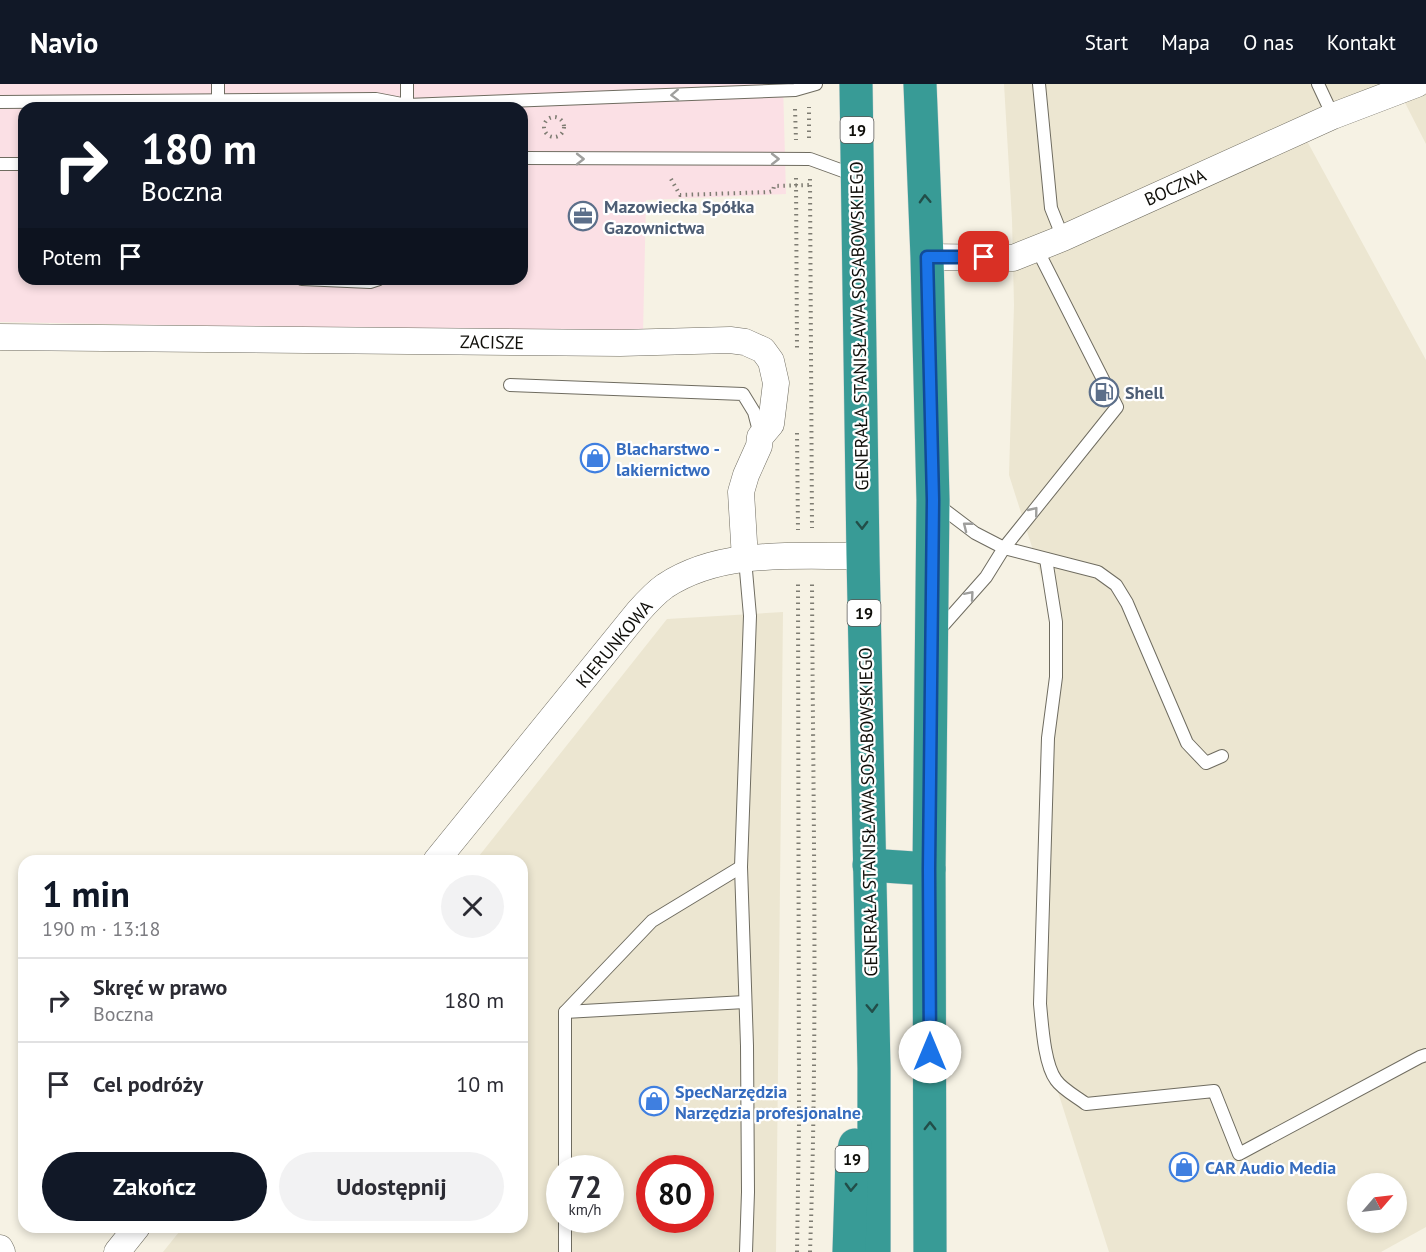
<!DOCTYPE html>
<html lang="pl">
<meta charset="utf-8">
<style>
body{margin:0;font-family:"PT Sans",sans-serif;background:#f2f2f3;color:#2b2b33;height:100vh;display:flex;flex-direction:column;font-size:22px;white-space:nowrap}
*{box-sizing:border-box;margin:0}
p{font-size:20px;color:#7c7c81}
.icon{flex:none;width:33px;height:33px;fill:none;stroke:currentColor;stroke-width:2;stroke-linecap:round;stroke-linejoin:round}
.map{position:relative;flex:1;overflow:hidden}
.details{position:absolute;left:18px;top:771px;width:510px;height:378px;display:flex;flex-direction:column;background:#fff;border-radius:18px;box-shadow:0 3px 9px #0003}
.details>*{flex:none}
.guide{position:absolute;left:18px;top:18px;width:510px;height:183px;border-radius:18px;box-shadow:0 3px 9px #0003;background:#111827;color:#fff;overflow:hidden}
.needle{width:39px;rotate:62deg}
.tools{position:absolute;left:1347px;top:1089px;display:grid;gap:12px}
.tools a{display:grid;place-items:center;width:60px;height:60px;border-radius:50%;background:#fff;box-shadow:0 3px 9px #0003;font-size:30px}
.speed{position:absolute;left:546px;top:1071px;display:flex;gap:12px;font-size:30px;font-weight:700;text-align:center}
.speed>*{display:grid;place-content:center;width:78px;height:78px;border-radius:50%;background:#fff;box-shadow:0 3px 9px #0003;line-height:1}
.speed small{font-size:15px;font-weight:400}
.speed .limit{border:9px solid #d22;background:#fff;color:#111}
.pin{position:absolute;display:grid;place-items:center;width:51px;height:51px;color:#fff;margin:-26px;border-radius:12px;box-shadow:0 3px 9px #0006}
.me{position:absolute;width:66px;margin:-33px;rotate:0deg;stroke-linejoin:round;filter:drop-shadow(0 0 4px #0008)}
.turn{display:flex;align-items:center;gap:21px;height:126px;padding:0 24px;font-size:27px}
.turn .icon{width:78px;height:78px;stroke-width:2.5}
.turn b{display:block;font-size:42px;line-height:51px}
.then{display:flex;align-items:center;height:57px;padding:0 24px;background:#0003;gap:12px;font-size:22px}
.round{display:grid;place-items:center;flex:none;width:63px;height:63px;border-radius:32px;background:#f2f2f3}
.headline{display:flex;align-items:center;justify-content:space-between;height:102px;padding:0 24px}
h1{font-size:36px;font-weight:700;line-height:45px;color:#111827}
.cta{display:flex;gap:12px;margin-top:auto;padding:12px 24px}
.cta a{flex:1;height:69px;border-radius:36px;background:#111827;color:#fff;font-size:24px;font-weight:700;line-height:69px;text-align:center}
.cta a+a{background:#f2f2f3;color:#2b2b33}
ul{padding:0;list-style:none}
li{display:flex;align-items:center;gap:18px;height:84px;padding:0 24px;border-top:2px solid #e1e1e2}
li div{flex:1}
li b{display:block;font-size:22px}
li em{font-style:normal}
header{display:flex;align-items:center;gap:36px;box-sizing:border-box;height:84px;padding:0 30px;background:#111827;color:#fff}
header strong{font-size:28px}
nav{display:flex;gap:33px;margin-inline-start:auto;font-size:21px}
.map>svg:first-child{display:block}
.built{fill:#ece6d1;fill-rule:evenodd}
.industrial{fill:#fbe0e5;fill-rule:evenodd}
.lines{fill:none;stroke-linecap:round;stroke-linejoin:round}
.lane-casing{stroke:#6f6c60;stroke-width:14}
.street-casing{stroke:#6f6c60;stroke-width:27}
.highway-casing{stroke:#d4d4d3;stroke-width:34}
.path{stroke:#7e7c72;stroke-width:4;stroke-dasharray:1.5 4.5;stroke-linecap:butt}
.lane{stroke:#fff;stroke-width:12}
.street{stroke:#fff;stroke-width:26}
.highway{stroke:#389b96;stroke-width:33}
.oneway{stroke:#9f9f9d}
.oneway2{stroke:#224e49}
.route-casing{stroke:#114b97;stroke-width:15}
.route{stroke:#1a73e8;stroke-width:10}
.labels{text-anchor:middle;dominant-baseline:central;stroke-width:4.5;stroke-linejoin:round;paint-order:stroke}
.shield{fill:#fff;stroke:#585754;stroke-width:1.5}
.shield-label{font-size:16px;font-weight:bold;fill:#100f0a}
.street-label{font-size:18px;fill:#100f0a;stroke:#fff}
.service-label{font-size:18px;font-weight:bold;fill:#4e5e75;stroke:#fff;text-anchor:start}
.shop-label{font-size:18px;font-weight:bold;fill:#366cbe;stroke:#fff;text-anchor:start}
</style>
<header>
<strong>Navio</strong>
<nav><a>Start</a><a>Mapa</a><a>O nas</a><a>Kontakt</a></nav>
</header>
<div class="map">
<svg width="1426" height="1168" viewBox="0 0 1426 1168">
<rect width="100%" height="100%" fill="#f6f2e4"/>
<g class="built">
<path d="M1004,0H1426V60L1399,7L1307,57L1426,276V1143L1381,1168H1109L1050,983L1043,950L1056,538L1009,391L1014,221L1012,136ZM1358,1100H1396V1138H1358Z"/>
<path d="M783,528L776,1168H163L183,1143H522V777H475L667,535ZM560,1084H610V1136H560ZM650,1084H700V1136H650Z"/>
</g>
<path class="industrial" d="M0,0H783L786,110L646,116L643,250L0,238ZM24,24H522V195H24Z"/>
<g class="lines">
<g class="lane-casing">
<g id="lane">
<path d="M218,0V16"/>
<path d="M1039,0L1051,124L1063,154"/>
<path d="M1318,0L1333,32"/>
<path d="M0,18L376,15L407,21L795,6L816,0"/>
<path d="M407,24V0"/>
<path d="M522,74L810,75L854,91"/>
<path d="M0,80H24"/>
<path d="M302,195L370,198L379,195"/>
<path d="M510,301L743,310L754,328L760,351"/>
<path d="M938,421L975,449L1004,464L1098,488L1116,501L1127,519L1187,659L1206,679L1222,672"/>
<path d="M745,475L750,532L741,783L747,962L748,1108L746,1168"/>
<path d="M1046,475L1056,538V593L1048,654L1040,920C1042,939 1044,980 1056,996C1062,1005 1077,1013 1086,1020L1214,1007L1239,1070L1420,973L1426,971"/>
<path d="M939,546L986,493L1004,464L1117,323L1037,165"/>
<path d="M565,928L745,918"/>
<path d="M565,1084V928L652,837L741,783"/>
<path d="M565,1168V1136"/>
</g>
</g>
<g class="street-casing">
<g id="street">
<path d="M927,173L1013,174L1063,154L1333,32L1417,0"/>
<path d="M0,253L620,259L730,256L745,258L763,266L771,277L776,299L771,340L760,353L759,362L746,391L741,408L745,475"/>
<path d="M436,777L638,528C646,519 655,509 665,502C723,464 797,473 863,472"/>
<path d="M0,1164L2,1168"/>
<path d="M117,1168L137,1143"/>
</g>
</g>
<g class="highway-casing">
<g id="highway">
<path d="M856,0L863,472L874,984V1168"/>
<path d="M920,0L927,173L933,416L929,785L930,1168"/>
<path d="M869,781L929,785"/>
<path d="M849,1168L852,1074L855,1061"/>
</g>
</g>
<g class="path">
<path d="M795,25L796,56"/>
<circle cx="554" cy="43" r="10"/>
<path d="M809,54V23"/>
<path d="M796,94L797,266"/>
<path d="M671,95L680,111L769,108L773,107L774,102L810,101"/>
<path d="M810,95L812,444"/>
<path d="M797,349L798,446"/>
<path d="M797,1168L799,1039L798,499"/>
<path d="M810,1168C818,945 813,720 812,497"/>
</g>
<use href="#lane" class="lane"/>
<use href="#street" class="street"/>
<use href="#highway" class="highway"/>
</g>
<defs><path id="oneway-chevron" d="M-2-3.5L2.5 0L-2 3.5" fill="none" stroke-width="1.6" stroke-linecap="round" stroke-linejoin="round" transform="scale(1.5)"/></defs>
<g class="oneway">
<use href="#oneway-chevron" transform="translate(675 11) rotate(178)"/>
<use href="#oneway-chevron" transform="translate(580 75)"/>
<use href="#oneway-chevron" transform="translate(775 75)"/>
<use href="#oneway-chevron" transform="translate(1034 427) rotate(-51)"/>
<use href="#oneway-chevron" transform="translate(967 442) rotate(-142)"/>
<use href="#oneway-chevron" transform="translate(970 511) rotate(-49)"/>
</g>
<g class="oneway2">
<use href="#oneway-chevron" transform="translate(925 115) rotate(-92)"/>
<use href="#oneway-chevron" transform="translate(862 441) rotate(89)"/>
<use href="#oneway-chevron" transform="translate(872 924) rotate(88)"/>
<use href="#oneway-chevron" transform="translate(930 1042) rotate(-90)"/>
<use href="#oneway-chevron" transform="translate(851 1103) rotate(92)"/>
</g>
<g class="lines">
<g class="route-casing">
<path id="route" d="M930,968L929,785L933,416L927,173H984"/>
</g>
<use href="#route" class="route"/>
</g>
<defs>
<g id="office-ring" transform="scale(1.5)"><circle r="9.5" fill="#fff" stroke="#5c6f8a" stroke-width="1.5"/><path d="M-6-3h4V-5.5h4V-3h4V5H-6ZM-1-4.5V-3h2v-1.5ZM-6 0V1H6V0Z" fill="#5c6f8a"/></g>
<g id="fuel-ring" transform="scale(1.5)"><circle r="9.5" fill="#fff" stroke="#5c6f8a" stroke-width="1.5"/><path d="M-5.5-6h7V0h2V4h1.3V-2.5L3-4.5l.8-.8L6-3V5H2.5V1h-1V6h-7ZM-4.2-4.7v3.2H.2V-4.7Z" fill="#5c6f8a"/></g>
<g id="shop-ring" transform="scale(1.5)"><circle r="9.5" fill="#fff" stroke="#3f7fe0" stroke-width="1.5"/><path d="M-5-2.5h2.3a2.7 3.5 0 0 1 5.4 0H5L5.5 6h-11ZM-1.5-2.5h3a1.5 2.3 0 0 0-3 0Z" fill="#3f7fe0"/></g>
</defs>
<g fill-rule="evenodd">
<use href="#office-ring" x="583" y="132"/>
<use href="#fuel-ring" x="1104" y="308"/>
<use href="#shop-ring" x="595" y="374"/>
<use href="#shop-ring" x="654" y="1017"/>
<use href="#shop-ring" x="1184" y="1083"/>
</g>
<g class="labels">
<g class="shield">
<rect x="840.5" y="33" width="33" height="26" rx="4.5"/>
<rect x="847.5" y="516" width="33" height="26" rx="4.5"/>
<rect x="835.5" y="1062" width="33" height="26" rx="4.5"/>
</g>
<g class="shield-label">
<text x="857" y="46">19</text>
<text x="864" y="529">19</text>
<text x="852" y="1075">19</text>
</g>
<g class="street-label">
<text transform="translate(1175 103) rotate(-24)">BOCZNA</text>
<text transform="translate(859 242) rotate(-91)">GENERAŁA STANISŁAWA SOSABOWSKIEGO</text>
<text transform="translate(492 258) rotate(1)">ZACISZE</text>
<text transform="translate(614 560) rotate(-50)">KIERUNKOWA</text>
<text transform="translate(868 728) rotate(-91)">GENERAŁA STANISŁAWA SOSABOWSKIEGO</text>
</g>
<g class="service-label">
<text x="604" y="122">Mazowiecka Spółka<tspan x="604" dy="21">Gazownictwa</tspan></text>
<text x="1125" y="308">Shell</text>
</g>
<g class="shop-label">
<text x="616" y="364">Blacharstwo -<tspan x="616" dy="21">lakiernictwo</tspan></text>
<text x="675" y="1007">SpecNarzędzia<tspan x="675" dy="21">Narzędzia profesjonalne</tspan></text>
<text x="1205" y="1083">CAR Audio Media</text>
</g>
</g>
</svg>
<div class="tools">
<a><svg class="needle" viewBox="-14 -14 28 28"><path d="M0-13l5 13h-10z" fill="#e53935"/><path d="M0 13l5-13h-10z" fill="#7c7c81"/></svg></a>
</div>
<div class="speed"><div>72<small>km/h</small></div><div class="limit">80</div></div>
<div class="pin" style="left:984px;top:173px;background:#d93025"><svg class="icon" aria-label="arrive" viewBox="0 0 24 24"><path d="M6 21V4h12l-3 4 3 4H6"/></svg></div>
<svg class="me" style="left:930px;top:968px" viewBox="-20 -20 40 40"><circle r="19" fill="#fff"/><path d="M0-13L10 11 0 6-10 11z" fill="#1a73e8"/></svg>
<div class="guide">
<div class="turn"><svg class="icon" aria-label="right" viewBox="0 0 24 24"><path d="M7 20v-9h11M14 6l5 5-5 5"/></svg><div><b>180 m</b>Boczna</div></div>
<div class="then">Potem<svg class="icon" aria-label="arrive" viewBox="0 0 24 24"><path d="M6 21V4h12l-3 4 3 4H6"/></svg></div>
</div>
<section class="details">
<div class="headline"><div><h1>1 min</h1><p>190 m · 13:18</p></div><a class="round"><svg class="icon" aria-label="close" viewBox="0 0 24 24"><path d="M6 6l12 12M18 6L6 18"/></svg></a></div>
<ul>
<li><svg class="icon" aria-label="right" viewBox="0 0 24 24"><path d="M7 20v-9h11M14 6l5 5-5 5"/></svg><div><b>Skręć w prawo</b><p>Boczna</p></div><em>180 m</em></li>
<li><svg class="icon" aria-label="arrive" viewBox="0 0 24 24"><path d="M6 21V4h12l-3 4 3 4H6"/></svg><div><b>Cel podróży</b></div><em>10 m</em></li>
</ul>
<div class="cta"><a>Zakończ</a><a>Udostępnij</a></div>
</section>
</div>
